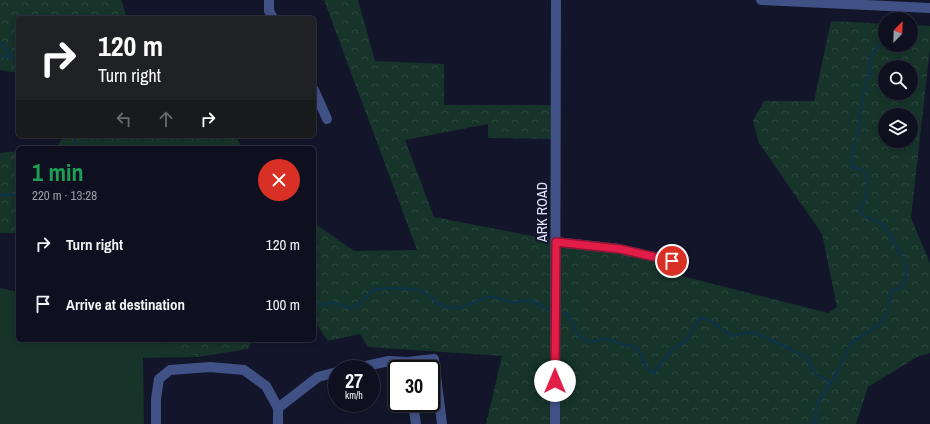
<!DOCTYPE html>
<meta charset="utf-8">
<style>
body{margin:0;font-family:"Archivo Narrow",sans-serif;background:#171929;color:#f1f3f6;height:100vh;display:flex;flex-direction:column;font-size:15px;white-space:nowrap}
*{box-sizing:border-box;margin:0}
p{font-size:13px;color:#9b9da5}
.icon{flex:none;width:22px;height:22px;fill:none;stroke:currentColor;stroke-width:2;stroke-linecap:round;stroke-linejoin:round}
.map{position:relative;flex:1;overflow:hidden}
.sheet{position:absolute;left:16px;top:146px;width:300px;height:196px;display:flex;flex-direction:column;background:#0e1020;border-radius:6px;box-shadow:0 2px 6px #0003,0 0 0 1px #2e303e}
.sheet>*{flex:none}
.hud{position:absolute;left:16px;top:16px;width:300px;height:122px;border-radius:6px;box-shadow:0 2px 6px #0003,0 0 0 1px #2e303e;background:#202124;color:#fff;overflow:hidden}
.needle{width:26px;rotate:23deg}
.fabs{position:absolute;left:878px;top:12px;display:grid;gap:8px}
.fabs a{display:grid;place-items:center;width:40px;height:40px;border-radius:50%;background:#0e1020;box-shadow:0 2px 6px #0003,0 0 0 1px #2e303e;font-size:20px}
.speed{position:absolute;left:328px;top:360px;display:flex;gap:8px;font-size:20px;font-weight:700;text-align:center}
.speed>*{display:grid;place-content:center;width:52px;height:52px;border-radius:50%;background:#0e1020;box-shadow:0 2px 6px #0003,0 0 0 1px #2e303e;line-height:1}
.speed small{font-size:10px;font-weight:400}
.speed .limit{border:2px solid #111;border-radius:6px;background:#fff;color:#111}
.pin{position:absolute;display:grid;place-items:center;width:34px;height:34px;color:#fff;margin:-17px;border:2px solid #fff;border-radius:50%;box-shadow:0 1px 4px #0007}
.me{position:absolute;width:44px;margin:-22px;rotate:0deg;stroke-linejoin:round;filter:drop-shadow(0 0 3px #0008)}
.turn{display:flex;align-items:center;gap:14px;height:84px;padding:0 16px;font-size:18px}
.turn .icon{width:52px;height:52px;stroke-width:2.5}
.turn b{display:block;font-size:28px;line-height:34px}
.lanes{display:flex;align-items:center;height:38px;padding:0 16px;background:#0003;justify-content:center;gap:20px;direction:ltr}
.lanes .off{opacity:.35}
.round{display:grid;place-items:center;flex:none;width:42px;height:42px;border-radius:21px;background:#171929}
.overview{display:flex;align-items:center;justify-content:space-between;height:68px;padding:0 16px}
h1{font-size:24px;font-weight:800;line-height:30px;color:#1e9e55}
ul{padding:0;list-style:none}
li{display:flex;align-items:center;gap:12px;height:60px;padding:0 16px}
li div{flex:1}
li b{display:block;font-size:15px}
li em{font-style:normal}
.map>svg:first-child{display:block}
.forest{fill:url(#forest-crowns);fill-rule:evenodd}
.park{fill:#16342a}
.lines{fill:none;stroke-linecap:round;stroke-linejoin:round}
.stream{stroke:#0e3347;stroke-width:2.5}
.minor{stroke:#405186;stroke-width:10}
.route-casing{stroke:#92132f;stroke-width:10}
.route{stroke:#e11d48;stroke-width:7}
.labels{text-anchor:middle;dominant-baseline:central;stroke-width:4;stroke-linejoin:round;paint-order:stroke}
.street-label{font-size:14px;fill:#dde3fd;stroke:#13152a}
</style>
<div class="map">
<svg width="930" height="424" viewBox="0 0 930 424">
<defs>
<pattern id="forest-crowns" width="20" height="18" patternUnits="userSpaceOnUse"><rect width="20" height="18" fill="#16342a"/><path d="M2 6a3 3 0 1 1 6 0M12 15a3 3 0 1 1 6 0" fill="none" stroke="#2c483f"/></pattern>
</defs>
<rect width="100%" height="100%" fill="#13152a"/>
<g class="forest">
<path d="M0,0H121L127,18H18V73L0,70Z"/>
<path d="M324,0H358L375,61L444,64V105H556L557,139L488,138V124L405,140L434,217L672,263L670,273L828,313L837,307L822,234L759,143L753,121L764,101H814L831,21L885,24V45H911V25L930,26V48L911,218L930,263V353L917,357L868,387L856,424H486L502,356L368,347L360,334L328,341L314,321V223L354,251L417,250ZM885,67H911V93H885ZM885,115H911V141H885Z"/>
<path d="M64,136H235L243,148H38L58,145Z"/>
<path d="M18,151V233H0V153Z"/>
<path d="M156,340H253L248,349L197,357L158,342Z"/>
</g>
<path class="park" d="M0,288L18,292V340H156L158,342L197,357L143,358L144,424H0Z"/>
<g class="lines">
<g class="stream">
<path d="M898,19L901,12"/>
<path d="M0,42L18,65"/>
<path d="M0,56L11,57"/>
<path d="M74,136L77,148"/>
<path d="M0,195L18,194"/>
<path d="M314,303L323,305L332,302L350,308L358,304L375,289C390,289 406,286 421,291C434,296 437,308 453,308C466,309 475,301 487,297C495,295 504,301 511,302C519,303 525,299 532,301C538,302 543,307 548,310"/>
<path d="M564,312C575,317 571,330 580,337C593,346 595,339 607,339C613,339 618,344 624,345C627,345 630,345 633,346C644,351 642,367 652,373L655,372L660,365L673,349L687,340L697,321L702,318L711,321L730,335L733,336L744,333H754L791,349L806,358L816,374L831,383"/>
<path d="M812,424L815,417"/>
<path d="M816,424V409L817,404L838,371L850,344L862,335L880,325L888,311L890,292L893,290L901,288C913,272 901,253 892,239C888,233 887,227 881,223C874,218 866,220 860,212C860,208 863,205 865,200C867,192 871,177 862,170C859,169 856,168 853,167L851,159L860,123L861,107L865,85L871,71L870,60L873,53L885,39"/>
</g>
<g class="minor">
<path d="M269,0V11L273,18"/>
<path d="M761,0L930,8"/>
<path d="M314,90L327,119"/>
<path d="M556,242L620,249L672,261"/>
<path d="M407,362L434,359L442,424"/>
<path d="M352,369L389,361L407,362L408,369"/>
<path d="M413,403L416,424"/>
<path d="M156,424V399L159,379L170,370L210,367L244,370L266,386L278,408"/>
<path d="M278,424V408L318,377L337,372"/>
<path d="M555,424L556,0"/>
</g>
</g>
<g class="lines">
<g class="route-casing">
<path id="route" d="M555,381L556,242L620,249L672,261"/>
</g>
<use href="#route" class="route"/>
</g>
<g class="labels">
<g class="street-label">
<text transform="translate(542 212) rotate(-90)">ARK ROAD</text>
</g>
</g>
</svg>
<div class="fabs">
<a><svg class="needle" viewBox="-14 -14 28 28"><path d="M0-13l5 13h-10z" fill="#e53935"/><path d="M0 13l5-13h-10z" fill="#9b9da5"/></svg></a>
<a><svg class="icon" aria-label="search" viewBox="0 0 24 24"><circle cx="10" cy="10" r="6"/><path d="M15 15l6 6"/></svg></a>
<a><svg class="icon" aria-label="layers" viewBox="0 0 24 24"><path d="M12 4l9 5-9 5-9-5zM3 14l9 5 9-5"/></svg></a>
</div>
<div class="speed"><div>27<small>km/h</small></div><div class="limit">30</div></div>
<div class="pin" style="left:672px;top:261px;background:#d93025"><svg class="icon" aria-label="arrive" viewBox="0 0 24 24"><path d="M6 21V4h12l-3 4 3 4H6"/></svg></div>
<svg class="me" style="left:555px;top:381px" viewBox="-20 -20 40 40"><circle r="19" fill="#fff"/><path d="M0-13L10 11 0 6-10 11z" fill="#e11d48"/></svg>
<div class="hud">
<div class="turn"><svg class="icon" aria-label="right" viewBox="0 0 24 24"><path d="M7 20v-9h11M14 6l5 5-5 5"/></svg><div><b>120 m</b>Turn right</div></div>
<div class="lanes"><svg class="icon off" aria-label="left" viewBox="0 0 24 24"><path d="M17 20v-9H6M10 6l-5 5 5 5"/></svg><svg class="icon off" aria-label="ahead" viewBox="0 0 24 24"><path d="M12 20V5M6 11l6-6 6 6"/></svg><svg class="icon" aria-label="right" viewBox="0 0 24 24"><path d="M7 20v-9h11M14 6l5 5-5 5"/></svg></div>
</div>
<section class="sheet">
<div class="overview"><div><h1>1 min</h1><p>220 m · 13:28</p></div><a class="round" style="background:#d93025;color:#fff"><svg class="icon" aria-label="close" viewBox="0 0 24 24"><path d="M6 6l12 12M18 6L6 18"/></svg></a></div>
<ul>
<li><svg class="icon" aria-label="right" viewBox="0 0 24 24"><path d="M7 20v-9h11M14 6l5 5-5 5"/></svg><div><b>Turn right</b></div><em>120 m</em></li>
<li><svg class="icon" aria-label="arrive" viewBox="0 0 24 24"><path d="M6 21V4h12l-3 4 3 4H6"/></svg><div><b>Arrive at destination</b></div><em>100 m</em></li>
</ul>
</section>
</div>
